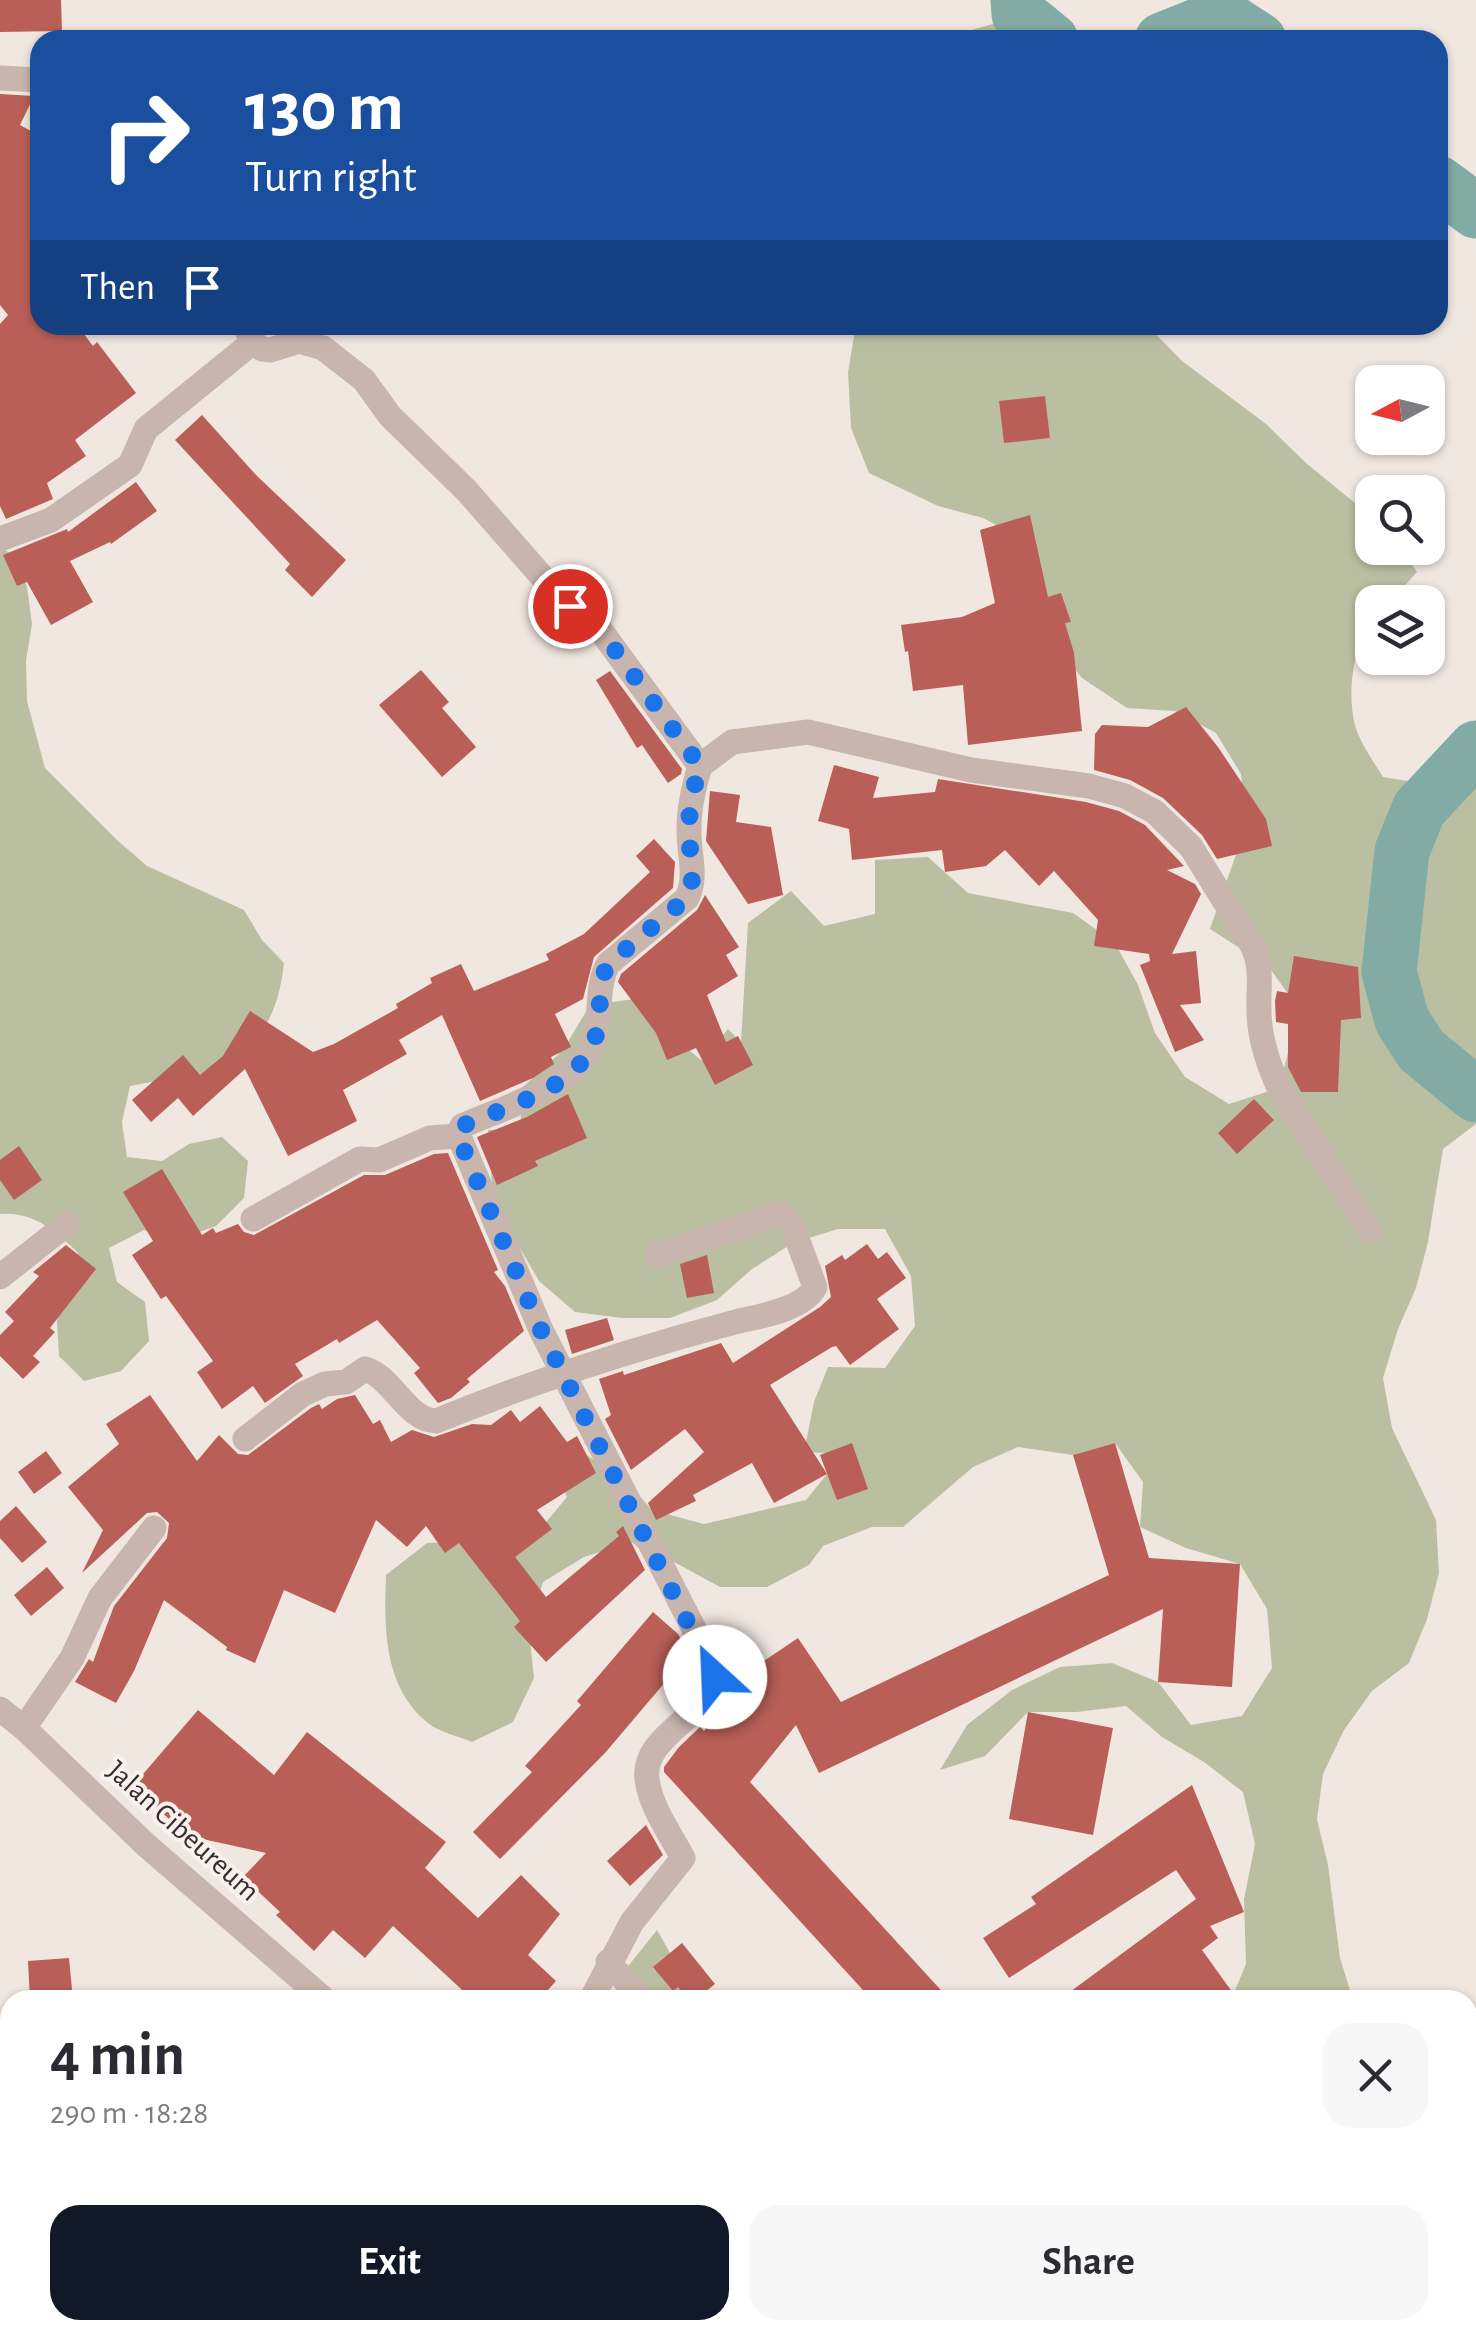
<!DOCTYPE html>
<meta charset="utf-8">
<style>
body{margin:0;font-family:"Alegreya Sans",sans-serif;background:#f7f7f7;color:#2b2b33;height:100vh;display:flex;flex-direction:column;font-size:38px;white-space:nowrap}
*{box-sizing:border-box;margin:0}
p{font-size:32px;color:#7c7c81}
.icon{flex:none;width:55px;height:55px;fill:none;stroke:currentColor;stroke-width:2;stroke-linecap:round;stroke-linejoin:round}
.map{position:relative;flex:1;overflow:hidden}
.drawer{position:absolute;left:0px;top:1990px;width:1478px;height:350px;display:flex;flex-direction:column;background:#fff;border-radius:30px 30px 0 0;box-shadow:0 2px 8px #0004}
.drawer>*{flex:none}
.top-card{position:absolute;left:30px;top:30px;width:1418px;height:305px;border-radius:30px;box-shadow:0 2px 8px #0004;background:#1a4fa0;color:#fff;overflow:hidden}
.needle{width:65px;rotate:263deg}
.controls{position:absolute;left:1355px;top:365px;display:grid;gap:20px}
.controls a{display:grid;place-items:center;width:90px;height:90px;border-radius:20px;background:#fff;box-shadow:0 2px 8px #0004;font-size:50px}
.pin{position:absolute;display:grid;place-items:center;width:85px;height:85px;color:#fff;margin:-42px;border:5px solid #fff;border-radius:50%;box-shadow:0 2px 10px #0007}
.me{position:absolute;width:110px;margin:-55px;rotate:335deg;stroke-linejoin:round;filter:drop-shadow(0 0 8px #0008)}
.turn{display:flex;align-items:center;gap:35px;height:210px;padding:0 50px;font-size:45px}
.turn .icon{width:130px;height:130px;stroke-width:2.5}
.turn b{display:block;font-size:70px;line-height:85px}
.then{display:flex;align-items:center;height:95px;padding:0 50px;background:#0003;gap:20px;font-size:38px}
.round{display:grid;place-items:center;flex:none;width:105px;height:105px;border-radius:30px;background:#f7f7f7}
.summary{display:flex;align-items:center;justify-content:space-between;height:170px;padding:0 50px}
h1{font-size:60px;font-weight:700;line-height:75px}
.cta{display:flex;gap:20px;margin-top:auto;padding:20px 50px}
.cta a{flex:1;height:115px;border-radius:30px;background:#111827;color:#fff;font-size:40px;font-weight:700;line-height:115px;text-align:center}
.cta a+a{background:#f7f7f7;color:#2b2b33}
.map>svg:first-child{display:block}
.green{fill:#babfa2}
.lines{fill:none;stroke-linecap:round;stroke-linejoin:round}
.river{stroke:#83aba6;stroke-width:55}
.building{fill:#b95f57}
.minor{stroke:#c8b5ae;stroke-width:25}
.route{stroke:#1a73e8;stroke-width:18;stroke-dasharray:0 32.4}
.labels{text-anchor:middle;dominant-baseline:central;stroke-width:8;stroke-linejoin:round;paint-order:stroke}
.street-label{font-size:30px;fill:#372d2b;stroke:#f9f1ed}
</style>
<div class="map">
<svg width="1476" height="2340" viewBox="0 0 1476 2340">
<rect width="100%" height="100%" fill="#f1e7e1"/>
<g class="green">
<path d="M999,22L1022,40H946L948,37Z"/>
<path d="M856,325H1147L1182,361L1266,424L1306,463L1372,517V548H1401L1417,572L1390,602H1372V623C1351,647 1345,706 1359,736C1365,750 1375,764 1383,777L1434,785L1476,780V1124L1443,1149L1428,1242L1416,1288L1398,1329L1383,1378L1392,1428L1436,1520L1439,1573L1427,1619L1409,1663L1372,1691L1344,1730L1323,1774L1317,1819L1328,1865L1340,1958L1353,2000H1231L1246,1964L1244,1899L1255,1844L1243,1792L1204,1762L1162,1737L1126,1706L1077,1712H1028L985,1756L940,1770L967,1725L1012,1690L1060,1667L1112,1663L1158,1682L1191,1725L1242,1716L1272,1668L1267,1609L1240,1564L1186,1548L1140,1527L1143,1482L1115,1443L1073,1455L1018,1447L973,1467L903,1527H872L823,1546L809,1565L767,1587H720L676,1563L641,1550L632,1542L584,1557L543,1582L529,1631L534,1678L513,1722L472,1742C458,1736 439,1732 428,1723C383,1687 384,1626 386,1575L427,1543L532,1539L567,1497L565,1493L573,1445L605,1468L618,1472L652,1510L704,1524L806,1500L827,1474L826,1453L804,1452L814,1402L828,1367L885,1368L915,1326L911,1276L885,1229H838L793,1243L752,1269L717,1300L670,1318H622L575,1312L539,1281L513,1236L492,1186L488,1130L520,1128L523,1087L563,1050L590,1005L642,998L676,1039L702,1061L728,1029L741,1042L748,923L791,891L824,926L875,914V860L928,857L968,893L1073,913L1115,943L1138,985L1155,1033L1185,1077L1229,1104L1279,1088L1299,1009L1269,967L1210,929L1247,823L1241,774L1216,733L1175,711L1127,708L1082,678L1048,637L1024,540L983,518L938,506L869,473L851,428L848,372Z"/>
<path d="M0,548L13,554L27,587L32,624L26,661L27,701L45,768L117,840L147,866L244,910L262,940L284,963C276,1032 253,1042 205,1085L167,1079L130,1086L122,1122L127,1157L162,1161L189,1144L222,1137L248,1161L244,1198L216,1226L180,1239L144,1230L109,1248L117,1282L145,1302L149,1341L121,1371L84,1381L59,1356L57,1321L78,1253C55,1230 34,1212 0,1214Z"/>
<path d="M657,1930L697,2000H620L621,1975Z"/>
<path d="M1468,2085L1476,2086V2340H788L785,2330H1468Z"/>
</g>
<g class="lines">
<g class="river">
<path d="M1018,0L1019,14L1051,40"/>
<path d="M1162,40L1222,16L1259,40"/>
<path d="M1438,183L1476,211"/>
<path d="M1476,748L1419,809L1402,851L1389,972L1402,1020L1421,1050L1476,1095"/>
</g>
</g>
<g class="building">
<path d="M0,0H61L62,31L0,32Z"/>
<path d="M0,94L34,96L20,125L40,136V325H77L93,346L97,342L136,393L75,440L86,456L47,483L53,499L6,519L0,506V324L8,315L0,305Z"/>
<path d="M1045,396L1050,438L1004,443L999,401Z"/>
<path d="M202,415L257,476L346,560L312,597L285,570L290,564L175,440Z"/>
<path d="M136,482L157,511L111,544L110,542L70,561L93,602L51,625L27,582L17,586L3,555L67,529L68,532Z"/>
<path d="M1030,515L1048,597L1061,593L1071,622L1065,623L1074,653L1082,731L968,745L963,685L913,691L908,651L905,652L901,625L962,617L995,603L980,530Z"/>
<path d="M421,670L449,702L442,708L476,747L442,777L379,705Z"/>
<path d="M610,671L682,769L681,774L668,783L642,745L637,748L596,680Z"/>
<path d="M1186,707L1218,747L1266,819L1272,846L1217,859L1202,835L1163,798L1130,780L1094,770L1095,734L1102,725L1148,727Z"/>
<path d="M834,765L879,777L873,798L935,792L938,779L1086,802L1119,811L1145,825L1184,866L1167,870L1195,884L1201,894L1172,954L1196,951L1201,1003L1180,1005L1204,1040L1175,1052L1140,965L1150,961L1149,954L1094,946L1098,920L1054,871L1039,886L1005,850L986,866L945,872L942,850L852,860L849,829L818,821Z"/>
<path d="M710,791L740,795L736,822L771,827L783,895L748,904L706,841Z"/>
<path d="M654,839L675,862L673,888L594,957L583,999L555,1014L571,1047L551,1057L554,1064L533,1078L480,1101L442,1015L399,1040L407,1054L343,1090L357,1121L288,1156L245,1069L193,1116L178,1098L151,1122L132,1100L183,1055L200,1075L223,1056L250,1011L313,1052L334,1044L398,1008L396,1004L432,983L430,978L461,964L474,991L549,960L546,954L584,934L650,872L636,856Z"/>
<path d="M705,895L739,947L726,955L738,976L707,995L726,1042L738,1036L753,1065L715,1085L696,1048L667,1060L656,1033L618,982L621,974L697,910Z"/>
<path d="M1294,956L1358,967L1361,1018L1341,1020L1338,1092H1301L1288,1067V1024L1276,1022L1275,1001L1277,991L1288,993Z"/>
<path d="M568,1094L587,1138L535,1161L538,1166L497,1185L477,1137L527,1117Z"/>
<path d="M1254,1099L1274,1120L1237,1154L1218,1133Z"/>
<path d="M19,1146L42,1180L14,1200L0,1180V1160Z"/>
<path d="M448,1153L498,1270L494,1272L505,1286L524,1331L467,1379L470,1382L451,1398L438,1403L414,1373L420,1368L377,1320L339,1343L337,1339L295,1364L303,1376L265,1403L253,1386L222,1409L197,1372L213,1361L166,1296L161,1299L132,1255L153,1241L123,1192L162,1169L202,1235L213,1228L216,1233L238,1224L244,1232L254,1235L364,1175H385L434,1154Z"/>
<path d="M867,1244L878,1259L887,1252L906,1278L877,1299L899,1329L850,1365L836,1346L832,1347L770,1385L827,1474L774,1503L752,1463L693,1495L696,1501L656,1520L648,1503L704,1452L685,1429L631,1470L605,1419L611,1415L599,1379L623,1371L624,1375L721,1343L733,1363L820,1307L831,1297L825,1266L842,1255L845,1260Z"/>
<path d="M66,1245L96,1269L50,1328L55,1332L33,1356L40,1362L23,1379L0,1356V1335L14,1321L5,1312L39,1276L33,1272Z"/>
<path d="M707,1255L714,1293L687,1298L680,1264Z"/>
<path d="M607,1318L614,1340L572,1354L565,1330Z"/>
<path d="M150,1395L197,1461L219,1435L238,1454L248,1455L311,1408L319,1404L322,1409L337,1399L355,1395L373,1424L380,1420L391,1442L412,1430L434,1437L472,1424L491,1425L511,1410L520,1422L540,1406L567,1442L577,1436L596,1473L537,1510L552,1529L515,1557L546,1597L619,1536L616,1532L623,1526L645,1570L546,1662L514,1627L520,1621L459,1543L445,1553L426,1526L407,1547L376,1520L335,1613L284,1590L255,1663L226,1650L227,1647L164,1600L134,1671L116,1703L75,1682L89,1659L93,1662L114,1606L167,1538L169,1523L157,1512L147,1513L82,1573L103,1530L68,1487L119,1444L106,1424Z"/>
<path d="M852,1443L868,1489L837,1500L820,1455Z"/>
<path d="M1115,1443L1149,1558L1240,1564L1232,1687L1158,1682L1163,1609L819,1773L796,1725L750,1782L950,2000H872L664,1772V1767L679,1747L700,1727L704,1731L751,1674L749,1671L798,1638L841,1702L1109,1575L1073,1455Z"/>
<path d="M46,1451L62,1473L34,1494L18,1472Z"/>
<path d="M16,1506L47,1542L22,1563L0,1538V1521Z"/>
<path d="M47,1567L64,1588L31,1616L14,1595Z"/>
<path d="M653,1612L678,1634L689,1654L605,1753L500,1859L473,1832L532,1772L525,1766L581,1705L577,1701Z"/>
<path d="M198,1710L274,1775L307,1732L446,1842L425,1868L478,1918L521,1875L560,1914L528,1955L556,1981L539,2000H473L393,1926L365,1958L333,1930L314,1951L276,1915L280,1912L243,1877L266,1853L189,1836L132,1787Z"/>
<path d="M1028,1712L1113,1728L1093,1835L1009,1819Z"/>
<path d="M1192,1785L1244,1912L1210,1926L1218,1938L1202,1950L1238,2000H1059L1196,1899L1176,1870L1009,1978L983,1938L1036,1904L1031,1897Z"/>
<path d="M646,1825L663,1855L630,1886L607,1861Z"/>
<path d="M682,1943L715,1984L695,2000H689L678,1987L673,1991L653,1967Z"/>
<path d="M69,1958L73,2000H30L28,1961Z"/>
</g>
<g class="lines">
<g class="minor">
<path d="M0,78L40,80"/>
<path d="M244,325L253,342L262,349L270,350L299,341L323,348L364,380L390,416L466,490L559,596L593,620L700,766L732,742L808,732L971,770L1089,786L1125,796L1155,812L1191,847L1253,947C1263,969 1258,987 1259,1010C1259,1038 1268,1064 1279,1088L1369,1230"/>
<path d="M0,539L51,520L130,465L146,429L253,342"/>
<path d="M253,1219L360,1159L379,1160L430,1138L458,1136"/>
<path d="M0,1277L67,1224"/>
<path d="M245,1439L303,1394L325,1384L346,1382L365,1369C393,1377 405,1419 436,1421C534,1381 636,1348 739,1321C761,1316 804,1309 815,1287L793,1228L780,1213L657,1255"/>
<path d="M0,1709L24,1728L146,1845L325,2000"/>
<path d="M24,1728L72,1658L100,1598L154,1528"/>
<path d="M608,1962L643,2000"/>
<path d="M591,2000L632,1922L683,1858C671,1835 650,1806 647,1779C641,1732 720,1714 714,1668L541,1330L458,1134L462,1126C506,1106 583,1087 596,1032C601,1010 597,984 608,964L687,898C698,875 688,853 689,828C689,807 694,786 700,766"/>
<path d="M683,2330L699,2340"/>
</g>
</g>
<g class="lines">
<path class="route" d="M570,606L593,620L700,766C694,786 689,807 689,828C688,853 698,875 687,898L608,964C597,985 602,1012 596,1035C582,1088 506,1106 462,1126L458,1136L541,1330L689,1625L705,1650L715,1677"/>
</g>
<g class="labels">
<g class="street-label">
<text transform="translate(183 1831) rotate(42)">Jalan Cibeureum</text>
</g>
</g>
</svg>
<div class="controls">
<a><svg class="needle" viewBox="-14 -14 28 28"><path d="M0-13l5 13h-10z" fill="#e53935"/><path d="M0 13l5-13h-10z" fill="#7c7c81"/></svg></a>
<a><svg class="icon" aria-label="search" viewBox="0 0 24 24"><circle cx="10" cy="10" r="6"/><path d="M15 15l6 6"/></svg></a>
<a><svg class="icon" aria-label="layers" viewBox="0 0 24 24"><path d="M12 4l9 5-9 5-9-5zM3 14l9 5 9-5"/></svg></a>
</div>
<div class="pin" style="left:570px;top:606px;background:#d93025"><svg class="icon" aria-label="arrive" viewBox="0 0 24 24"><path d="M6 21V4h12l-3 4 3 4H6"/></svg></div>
<svg class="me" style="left:715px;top:1677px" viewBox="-20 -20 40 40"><circle r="19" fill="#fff"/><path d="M0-13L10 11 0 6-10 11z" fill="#1a73e8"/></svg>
<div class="top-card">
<div class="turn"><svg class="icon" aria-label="right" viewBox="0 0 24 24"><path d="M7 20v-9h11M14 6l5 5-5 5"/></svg><div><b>130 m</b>Turn right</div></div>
<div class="then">Then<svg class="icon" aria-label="arrive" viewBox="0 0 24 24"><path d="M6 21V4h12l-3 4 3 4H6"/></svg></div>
</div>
<section class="drawer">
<div class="summary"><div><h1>4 min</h1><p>290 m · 18:28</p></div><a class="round"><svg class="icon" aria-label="close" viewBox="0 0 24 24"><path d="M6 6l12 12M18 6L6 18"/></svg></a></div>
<div class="cta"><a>Exit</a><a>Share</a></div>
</section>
</div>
